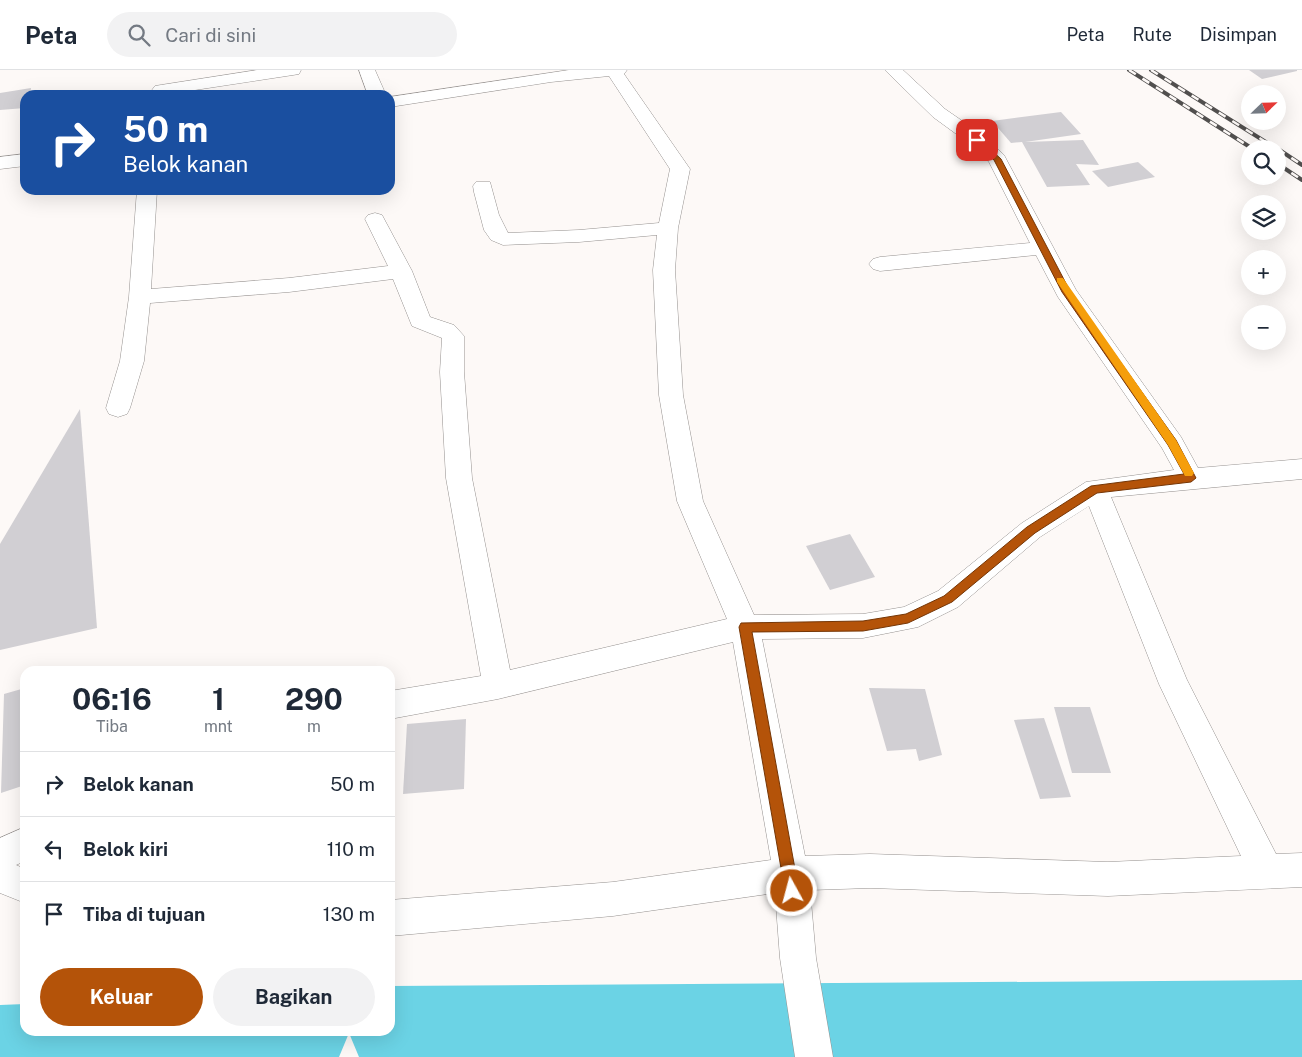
<!DOCTYPE html>
<html lang="id">
<meta charset="utf-8">
<style>
body{margin:0;font-family:"Public Sans",sans-serif;background:#f2f2f3;color:#1f2937;height:100vh;display:flex;flex-direction:column;font-size:19px;white-space:nowrap}
*{box-sizing:border-box;margin:0}
p{font-size:16px;color:#747a83}
.icon{flex:none;width:28px;height:28px;fill:none;stroke:currentColor;stroke-width:2;stroke-linecap:round;stroke-linejoin:round}
.map{position:relative;flex:1;overflow:hidden}
.panel{position:absolute;left:20px;top:596px;width:375px;height:370px;display:flex;flex-direction:column;background:#fff;border-radius:15px;box-shadow:0 5px 20px #0002}
.panel>*{flex:none}
.top-card{position:absolute;left:20px;top:20px;width:375px;height:105px;border-radius:15px;box-shadow:0 5px 20px #0002;background:#1a4fa0;color:#fff;overflow:hidden}
.needle{width:32px;rotate:67deg}
.fabs{position:absolute;left:1241px;top:15px;display:grid;gap:10px}
.fabs a{display:grid;place-items:center;width:45px;height:45px;border-radius:50%;background:#fff;box-shadow:0 5px 20px #0002;font-size:25px}
.pin{position:absolute;display:grid;place-items:center;width:42px;height:42px;color:#fff;margin:-21px;border-radius:10px;box-shadow:0 2px 8px #0006}
.me{position:absolute;width:55px;margin:-28px;rotate:353deg;stroke-linejoin:round;filter:drop-shadow(0 0 4px #0008)}
.turn{display:flex;align-items:center;gap:18px;height:105px;padding:0 20px;font-size:22px}
.turn .icon{width:65px;height:65px;stroke-width:2.5}
.turn b{display:block;font-size:35px;line-height:42px}
.eta{display:flex;justify-content:space-evenly;align-items:center;height:85px;text-align:center}
.eta b{font-size:30px;font-weight:700;line-height:35px}
.cta{display:flex;gap:10px;margin-top:auto;padding:10px 20px}
.cta a{flex:1;height:58px;border-radius:30px;background:#b45309;color:#fff;font-size:20px;font-weight:700;line-height:58px;text-align:center}
.cta a+a{background:#f2f2f3;color:#1f2937}
ul{padding:0;list-style:none}
li{display:flex;align-items:center;gap:15px;height:65px;padding:0 20px;border-top:1px solid #e0e1e3}
li div{flex:1}
li b{display:block;font-size:19px}
li em{font-style:normal}
header{display:flex;align-items:center;gap:30px;box-sizing:border-box;height:70px;padding:0 25px;background:#fff;border-bottom:1px solid #e0e1e3}
header strong{font-size:24px}
nav{display:flex;gap:28px;margin-inline-start:auto;font-size:18px}
.search{width:350px;height:45px;background:#f2f2f3;display:flex;align-items:center;gap:12px;box-sizing:border-box;padding:0 18px;border-radius:28px;color:#747a83;font-size:19px}
.map>svg:first-child{display:block}
.lines{fill:none;stroke-linecap:round;stroke-linejoin:round}
.river{fill:#6bd3e5;fill-rule:evenodd}
.building{fill:#d1cfd3}
.minor-casing{stroke:#95918f;stroke-width:1}
.minor{fill:#fff;fill-rule:evenodd}
.rail-casing{stroke:#514f4e;stroke-width:4}
.rail{stroke:#fdf9f7;stroke-width:2.5;stroke-dasharray:8;stroke-linecap:butt}
.route{fill:#b45309;stroke:#753606}
.slow{fill:#f59e0b}
</style>
<header>
<strong>Peta</strong>
<div class="search"><svg class="icon" aria-label="search" viewBox="0 0 24 24"><circle cx="10" cy="10" r="6"/><path d="M15 15l6 6"/></svg>Cari di sini</div>
<nav><a>Peta</a><a>Rute</a><a>Disimpan</a></nav>
</header>
<div class="map">
<svg width="1302" height="987" viewBox="0 0 1302 987">
<rect width="100%" height="100%" fill="#fdf9f7"/>
<g class="lines">
<path class="river" d="M1302,910V987H359L349,963L339,987H0V935L25,934V961H390V916Z"/>
</g>
<g class="building">
<path d="M1249,0H1297V1L1262,9Z"/>
<path d="M31,18L30,25H25V38L0,40V23Z"/>
<path d="M1061,42L1081,64L1025,72L1083,70L1099,95L1076,94L1090,115L1047,117L1022,72L1011,73L992,51Z"/>
<path d="M1138,92L1155,107L1108,117L1092,101Z"/>
<path d="M80,339L97,558L0,580V474Z"/>
<path d="M850,464L875,507L830,520L806,476Z"/>
<path d="M25,618V715L1,723L4,624Z"/>
<path d="M869,618L925,619L942,685L919,691L916,679L887,681Z"/>
<path d="M1054,637H1090L1111,703H1072Z"/>
<path d="M1044,648L1071,727L1040,729L1014,650Z"/>
<path d="M466,649L464,719L403,724L407,654Z"/>
</g>
<g class="lines">
<g class="minor-casing">
<g id="minor">
<path d="M257,0H301L299,4L293,5L162,25L155,24L152,20L155,16L161,15Z"/>
<path d="M359,0H375L386,25H368Z"/>
<path d="M569,0H627L624,4L690,99L678,158L675,200L683,325L703,431L754,545L863,544L904,537L938,521L1022,453L1086,412L1174,400L1162,378L1058,227L1036,185L880,201L873,199L869,194L873,189L880,187L1030,173L989,92L970,74L933,47L885,0H903L945,39L984,66L1004,85L1076,220L1181,367L1198,398L1302,389V409L1111,427L1187,610L1276,784L1302,783V817L1108,826L870,818L810,820L816,888L833,987H795L780,888L775,823L613,846L390,866V830L613,812L771,790L733,572L498,629L390,649V621L481,606L446,408L440,302L442,268L412,256L393,209L289,222L150,233L144,291L130,338L127,344L118,347L109,344L106,338L120,291L129,227L137,120H157L151,219L289,208L388,196L365,149L368,145L375,143L382,145L412,201L430,247L454,255L464,266V302L472,408L510,600L727,549L677,431L659,325L653,200L657,165L579,172L503,175L491,170L484,160L474,122L473,116L476,112H490L499,145L508,163L579,160L659,153L670,99L609,6L551,12L390,37V27ZM1089,436L1159,614L1241,786L1108,792L870,784L805,786L762,569L863,568L918,557L958,537L1040,467Z"/>
<path d="M25,84V96L0,99V87Z"/>
<path d="M25,757V791L16,795L25,799V833L0,823V768Z"/>
</g>
</g>
<use href="#minor" class="minor"/>
<g class="rail-casing">
<g id="rail">
<path d="M1129,0L1253,79"/>
<path d="M1151,0L1277,79"/>
<path d="M1278,79L1302,95"/>
<path d="M1278,94L1302,110"/>
</g>
</g>
<use href="#rail" class="rail"/>
</g>
<path class="route" d="M974,69H979L1001,89L1070,221L1176,370L1196,408L1191,412L1097,423L1035,463L952,532L908,553L863,561L752,562L799,821L797,826L792,828L787,826L785,821L739,557L741,553L863,551L906,544L944,526L1027,457L1091,416L1184,404L1168,375L1062,222L994,90L974,72Z"/>
<path class="slow" d="M1057,208H1063L1176,370L1194,403L1192,406H1185L1168,375L1057,212Z"/>
</svg>
<div class="fabs">
<a><svg class="needle" viewBox="-14 -14 28 28"><path d="M0-13l5 13h-10z" fill="#e53935"/><path d="M0 13l5-13h-10z" fill="#747a83"/></svg></a>
<a><svg class="icon" aria-label="search" viewBox="0 0 24 24"><circle cx="10" cy="10" r="6"/><path d="M15 15l6 6"/></svg></a>
<a><svg class="icon" aria-label="layers" viewBox="0 0 24 24"><path d="M12 4l9 5-9 5-9-5zM3 14l9 5 9-5"/></svg></a>
<a>+</a>
<a>−</a>
</div>
<div class="pin" style="left:977px;top:70px;background:#d93025"><svg class="icon" aria-label="arrive" viewBox="0 0 24 24"><path d="M6 21V4h12l-3 4 3 4H6"/></svg></div>
<svg class="me" style="left:792px;top:821px" viewBox="-20 -20 40 40"><circle r="17" fill="#b45309" stroke="#fff" stroke-width="3"/><path d="M0-11L8 9 0 5-8 9z" fill="#fff"/></svg>
<div class="top-card">
<div class="turn"><svg class="icon" aria-label="right" viewBox="0 0 24 24"><path d="M7 20v-9h11M14 6l5 5-5 5"/></svg><div><b>50 m</b>Belok kanan</div></div>
</div>
<section class="panel">
<div class="eta">
<div><b>06:16</b><p>Tiba</p></div>
<div><b>1</b><p>mnt</p></div>
<div><b>290</b><p>m</p></div>
</div>
<ul>
<li><svg class="icon" aria-label="right" viewBox="0 0 24 24"><path d="M7 20v-9h11M14 6l5 5-5 5"/></svg><div><b>Belok kanan</b></div><em>50 m</em></li>
<li><svg class="icon" aria-label="left" viewBox="0 0 24 24"><path d="M17 20v-9H6M10 6l-5 5 5 5"/></svg><div><b>Belok kiri</b></div><em>110 m</em></li>
<li><svg class="icon" aria-label="arrive" viewBox="0 0 24 24"><path d="M6 21V4h12l-3 4 3 4H6"/></svg><div><b>Tiba di tujuan</b></div><em>130 m</em></li>
</ul>
<div class="cta"><a>Keluar</a><a>Bagikan</a></div>
</section>
</div>
